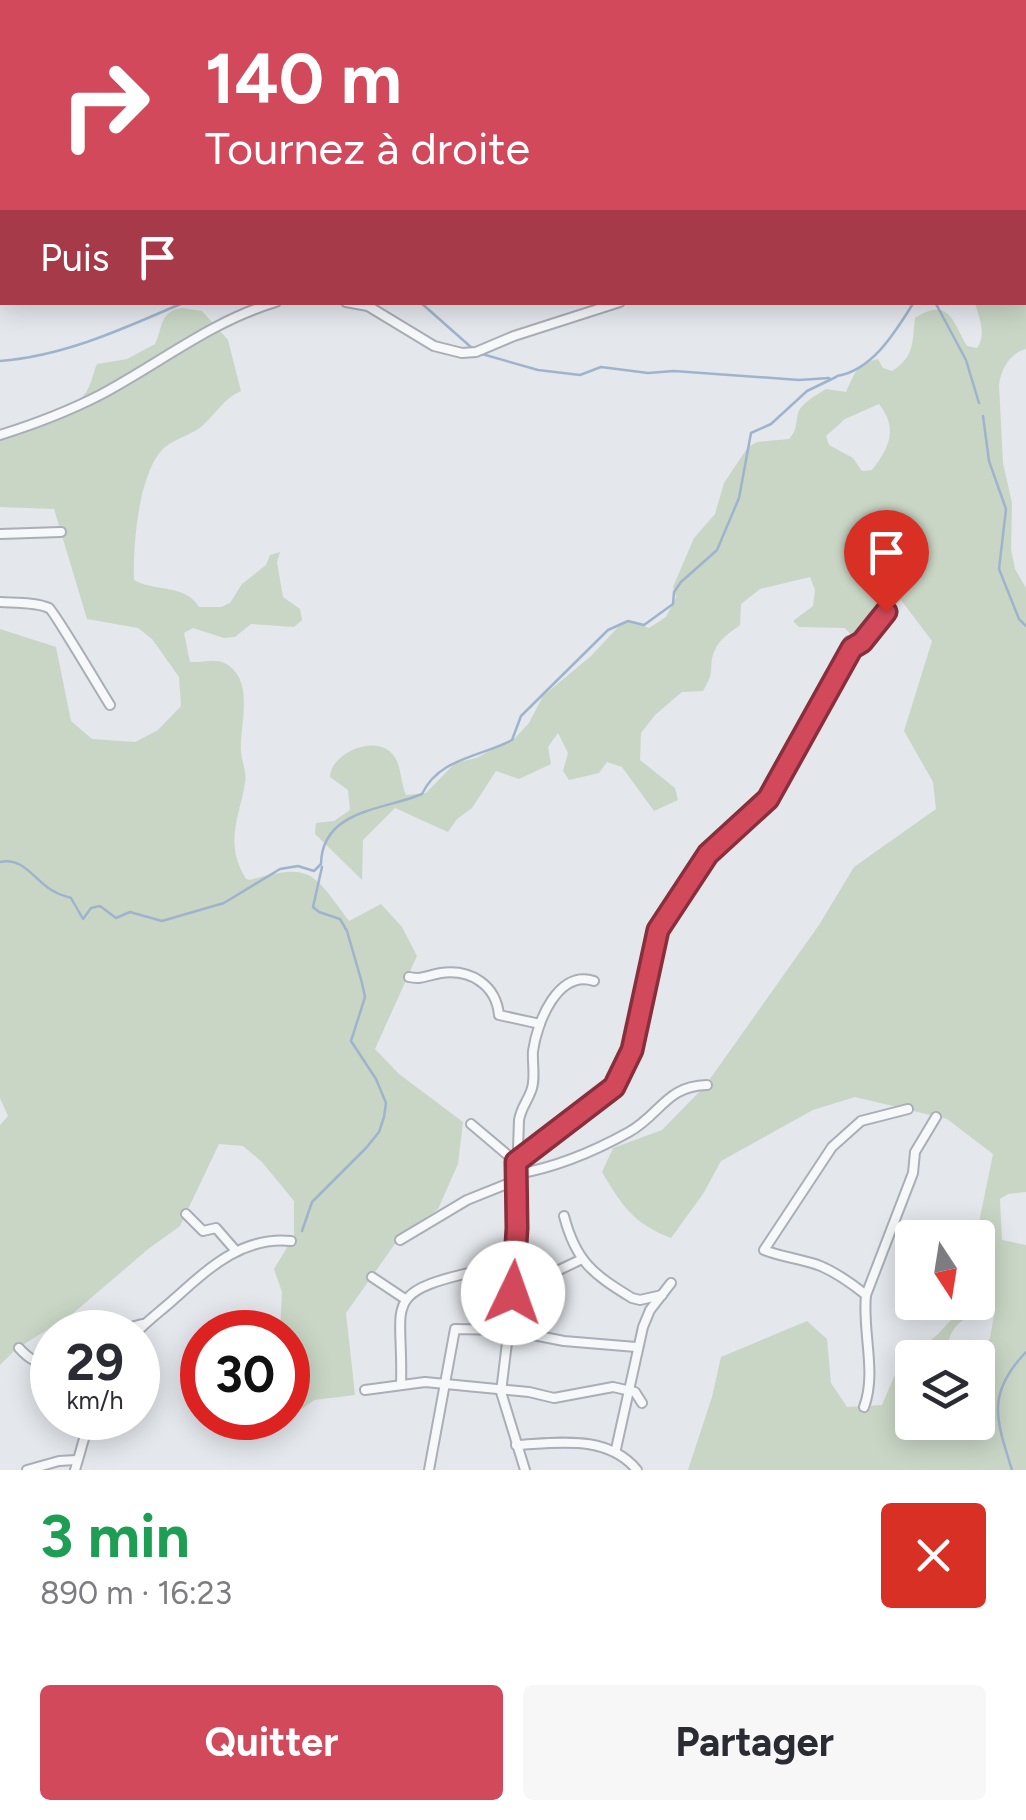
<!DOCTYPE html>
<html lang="fr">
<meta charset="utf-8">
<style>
body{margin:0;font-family:Figtree,sans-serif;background:#f7f7f7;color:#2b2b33;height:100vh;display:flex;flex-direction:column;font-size:38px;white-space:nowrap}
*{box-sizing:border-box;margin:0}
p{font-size:32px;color:#7c7c81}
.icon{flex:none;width:55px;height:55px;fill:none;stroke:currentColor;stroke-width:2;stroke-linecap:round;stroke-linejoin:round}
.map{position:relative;height:1470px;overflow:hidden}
.panel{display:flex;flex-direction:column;background:#fff;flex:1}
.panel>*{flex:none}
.top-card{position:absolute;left:0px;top:0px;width:1028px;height:305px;box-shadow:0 5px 25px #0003;background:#d1495b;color:#fff;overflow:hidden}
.needle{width:65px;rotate:168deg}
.buttons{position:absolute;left:895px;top:1220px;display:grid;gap:20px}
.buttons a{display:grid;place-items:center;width:100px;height:100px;border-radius:10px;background:#fff;box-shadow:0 5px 25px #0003;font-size:50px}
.speed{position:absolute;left:30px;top:1310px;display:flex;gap:20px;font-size:50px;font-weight:700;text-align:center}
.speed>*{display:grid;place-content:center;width:130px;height:130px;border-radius:50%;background:#fff;box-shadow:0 5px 25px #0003;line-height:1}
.speed small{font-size:25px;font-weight:400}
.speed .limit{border:15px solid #d22;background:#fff;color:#111}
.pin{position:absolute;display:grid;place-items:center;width:85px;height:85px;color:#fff;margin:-102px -42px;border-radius:50% 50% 50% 0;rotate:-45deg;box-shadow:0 0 10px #0007}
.pin .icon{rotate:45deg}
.me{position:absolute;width:110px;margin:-55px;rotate:3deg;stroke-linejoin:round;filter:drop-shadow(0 0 8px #0008)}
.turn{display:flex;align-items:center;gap:35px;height:210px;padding:0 40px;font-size:45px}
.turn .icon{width:130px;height:130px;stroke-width:2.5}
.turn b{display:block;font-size:70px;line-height:85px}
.then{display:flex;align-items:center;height:95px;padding:0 40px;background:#0003;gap:20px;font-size:38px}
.round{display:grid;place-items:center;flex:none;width:105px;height:105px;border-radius:10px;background:#f7f7f7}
.headline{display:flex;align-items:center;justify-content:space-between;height:170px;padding:0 40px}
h1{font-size:60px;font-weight:700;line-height:75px;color:#1e9e55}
.button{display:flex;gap:20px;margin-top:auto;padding:20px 40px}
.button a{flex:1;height:115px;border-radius:10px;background:#d1495b;color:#fff;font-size:40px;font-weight:700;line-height:115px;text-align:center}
.button a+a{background:#f7f7f7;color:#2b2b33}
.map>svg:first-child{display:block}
.green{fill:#c9d6c5;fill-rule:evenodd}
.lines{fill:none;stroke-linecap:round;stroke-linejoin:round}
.stream{stroke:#9fb4cc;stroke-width:2.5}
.street-casing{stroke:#a9aeb7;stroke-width:12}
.street{stroke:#f7f8fa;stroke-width:8}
.route-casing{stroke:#882f3b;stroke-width:25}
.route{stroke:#d1495b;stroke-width:18}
</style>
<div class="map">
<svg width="1026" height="1470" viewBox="0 0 1026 1470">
<rect width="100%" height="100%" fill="#e4e7ec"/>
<g class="green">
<path d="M0,50L2,51V298L0,297Z"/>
<path d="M1026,59V349C1010,353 1001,369 999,385L1003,463L1012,503L1011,549L1015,569L1026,588V1192L1008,1194L1000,1199L1002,1240L1026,1245V1470H688L712,1397L721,1357L807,1321L827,1339L831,1383L847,1407L882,1405L897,1370L938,1334L967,1303L978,1302L976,1237L993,1154L947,1119L855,1097L813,1110L721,1161L703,1194L671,1238C634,1224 622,1206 602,1172L613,1148L662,1130L705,1086L819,925L854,867L936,809L933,782L904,731L932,641L901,600L854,639L845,628L799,627L793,621L813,606L815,590L810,577L760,589L741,604L740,625C731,632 719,639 715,650C707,667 717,669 703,691L682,692L655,715L641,733L640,760L675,788L678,800L654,811L622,767L607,762L599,773L569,780L563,771L568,753L558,733L548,747L551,764L519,779L496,771L472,808L457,819L448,832L395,808L363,840L362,880L315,834L316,823L334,821L350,810L348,790L330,777C330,753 378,732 394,756C401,765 401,784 406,795L426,793L455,763L476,758L515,738L529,723L543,696L591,656L620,625L630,621L649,628L666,617L676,597L673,587L694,538L715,514L724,483L748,447L757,442L789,439C798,429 795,425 798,413C801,403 817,395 826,389L846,392C855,373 856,364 878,359L883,368L892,371C915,356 912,342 915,318C949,296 953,322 967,346L977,348C987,334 979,318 975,303L1025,302ZM879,404C898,428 890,447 872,470L862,471L853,458L829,445L826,436L845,419ZM988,1308L994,1315L990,1338L978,1361V1422H912V1358L947,1357C946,1328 962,1317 988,1308Z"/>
<path d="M182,308L202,311L228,340L241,391C224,398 215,415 201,427C189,436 170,440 161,451C138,478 133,546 134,580C155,592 186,584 199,607H221L230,603L242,584L266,565L270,555L280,552L277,562L283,597L300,609L302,620L294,627L251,624L235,637L224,638L193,628L184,633L190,662C203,663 216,657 228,665C255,683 239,727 241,752C242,763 247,772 245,783C239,819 224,843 246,879L250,880C312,862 313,873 349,921L381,904L402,927L417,956L375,1049L399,1074L463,1122L458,1164L438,1209L397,1241L346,1313L355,1395L314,1400L302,1409L288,1398V1332H280L282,1292L274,1269L294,1236V1201L262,1162L243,1146L219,1144L180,1226L147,1250L70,1316L16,1349L0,1365V1125L8,1116L0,1098V629L56,647L71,721L92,739L135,742L158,730L181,706L179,677L152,639L138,628L87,619L54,509L0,507V433C22,426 70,413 84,395C91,387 93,373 97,364L127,359L155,344C163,328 159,311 182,308Z"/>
</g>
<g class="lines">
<g class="stream">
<path d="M1025,48H1026"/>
<path d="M420,302L472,348"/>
<path d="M935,302L966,360L979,403"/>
<path d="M482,354L538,370L580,375L601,367L648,373L674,371L799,380L829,378"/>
<path d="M0,361C65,356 125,328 185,302"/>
<path d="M837,376C873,370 896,331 914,302"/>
<path d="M983,416L989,461L1006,509L999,569L1019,619L1026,626"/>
<path d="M0,862C24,856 36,883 55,892C60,895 66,896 71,898L83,919L91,908L100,906L116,918L130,912L162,921L224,903L280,869L298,866L314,871L321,864C322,809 385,810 422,794C439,758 480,757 512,740L521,716L608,630L628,621L644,625L673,604L674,592L681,582L717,550L739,498L751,433L771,424L807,391L836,377"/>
<path d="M302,1231L312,1202L366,1148L379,1132L384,1117L386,1103L376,1079L351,1041L365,997L362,983L347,931L340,919L319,912L313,907L322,867"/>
<path d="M1012,1470C996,1419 986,1394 1026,1352"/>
</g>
<g class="street-casing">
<g id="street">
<path d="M1025,77H1026"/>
<path d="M346,302L368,306L434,346L462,353L476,352L514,336L620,302"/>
<path d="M0,435C35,424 67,412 100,395C159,364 211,321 276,302"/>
<path d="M0,534L61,532"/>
<path d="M0,602C14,603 36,602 49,608C54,611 101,691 110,705"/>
<path d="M852,648L862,643L886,612"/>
<path d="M409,977C422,980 428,975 441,973C471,969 496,985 499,1015L540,1024"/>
<path d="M471,1124L516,1162L614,1087L632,1050L659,930L708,854L768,799L852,648L849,641"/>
<path d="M517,1174C558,1167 593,1152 629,1132C661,1114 666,1086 707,1085"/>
<path d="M186,1214L203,1231L216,1228L236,1251"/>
<path d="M564,1216C576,1262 593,1274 632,1298L640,1300L662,1295"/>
<path d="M400,1240L467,1200L517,1180"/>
<path d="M514,1272L559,1270L580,1260"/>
<path d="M372,1277L405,1299"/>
<path d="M866,1295C851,1283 836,1272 818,1265C801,1259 782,1257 764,1250L832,1147L861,1121L908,1109"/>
<path d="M113,1332L142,1324"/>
<path d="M137,1332C148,1320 161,1311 173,1300C207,1270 241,1236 291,1241"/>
<path d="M19,1348C30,1360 36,1364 52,1360"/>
<path d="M401,1384C404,1305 379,1293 473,1272"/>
<path d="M365,1390L425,1382L529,1392L554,1398L613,1387L635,1392L642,1403"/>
<path d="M864,1407C877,1373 862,1331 866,1295L913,1173L915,1152L936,1117"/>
<path d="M516,1445C558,1443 607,1434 637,1470"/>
<path d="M616,1449L643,1327L650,1310L671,1283"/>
<path d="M27,1470L59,1461L76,1460"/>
<path d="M75,1470L90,1418"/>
<path d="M429,1470L455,1329L507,1330L564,1341L636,1347"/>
<path d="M525,1470L501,1392L513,1293L519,1120C521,1108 527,1102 531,1091C536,1080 532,1063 533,1051C537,1022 558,969 594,981"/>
</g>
</g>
<use href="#street" class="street"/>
</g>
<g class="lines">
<g class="route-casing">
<path id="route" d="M513,1293L517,1228L516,1162L614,1087L632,1050L658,930L708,854L768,799L852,648L862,642L886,612"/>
</g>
<use href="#route" class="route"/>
</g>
</svg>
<div class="buttons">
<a><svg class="needle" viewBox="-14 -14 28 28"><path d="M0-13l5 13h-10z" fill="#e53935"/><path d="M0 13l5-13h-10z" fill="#7c7c81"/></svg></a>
<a><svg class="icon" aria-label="layers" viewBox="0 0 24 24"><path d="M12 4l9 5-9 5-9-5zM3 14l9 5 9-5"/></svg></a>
</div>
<div class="speed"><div>29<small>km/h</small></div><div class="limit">30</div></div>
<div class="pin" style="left:886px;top:612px;background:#d93025"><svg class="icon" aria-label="arrive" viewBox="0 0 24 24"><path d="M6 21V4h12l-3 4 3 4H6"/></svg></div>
<svg class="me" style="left:513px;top:1293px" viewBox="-20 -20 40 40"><circle r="19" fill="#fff"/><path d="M0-13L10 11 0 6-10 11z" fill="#d1495b"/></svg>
<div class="top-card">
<div class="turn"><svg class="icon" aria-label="right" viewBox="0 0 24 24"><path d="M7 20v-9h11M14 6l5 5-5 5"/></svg><div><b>140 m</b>Tournez à droite</div></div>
<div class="then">Puis<svg class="icon" aria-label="arrive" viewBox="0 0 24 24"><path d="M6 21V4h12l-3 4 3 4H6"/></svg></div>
</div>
</div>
<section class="panel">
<div class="headline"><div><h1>3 min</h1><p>890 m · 16:23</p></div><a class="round" style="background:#d93025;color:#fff"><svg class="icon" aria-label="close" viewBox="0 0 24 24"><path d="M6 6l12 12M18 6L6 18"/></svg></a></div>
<div class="button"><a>Quitter</a><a>Partager</a></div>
</section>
